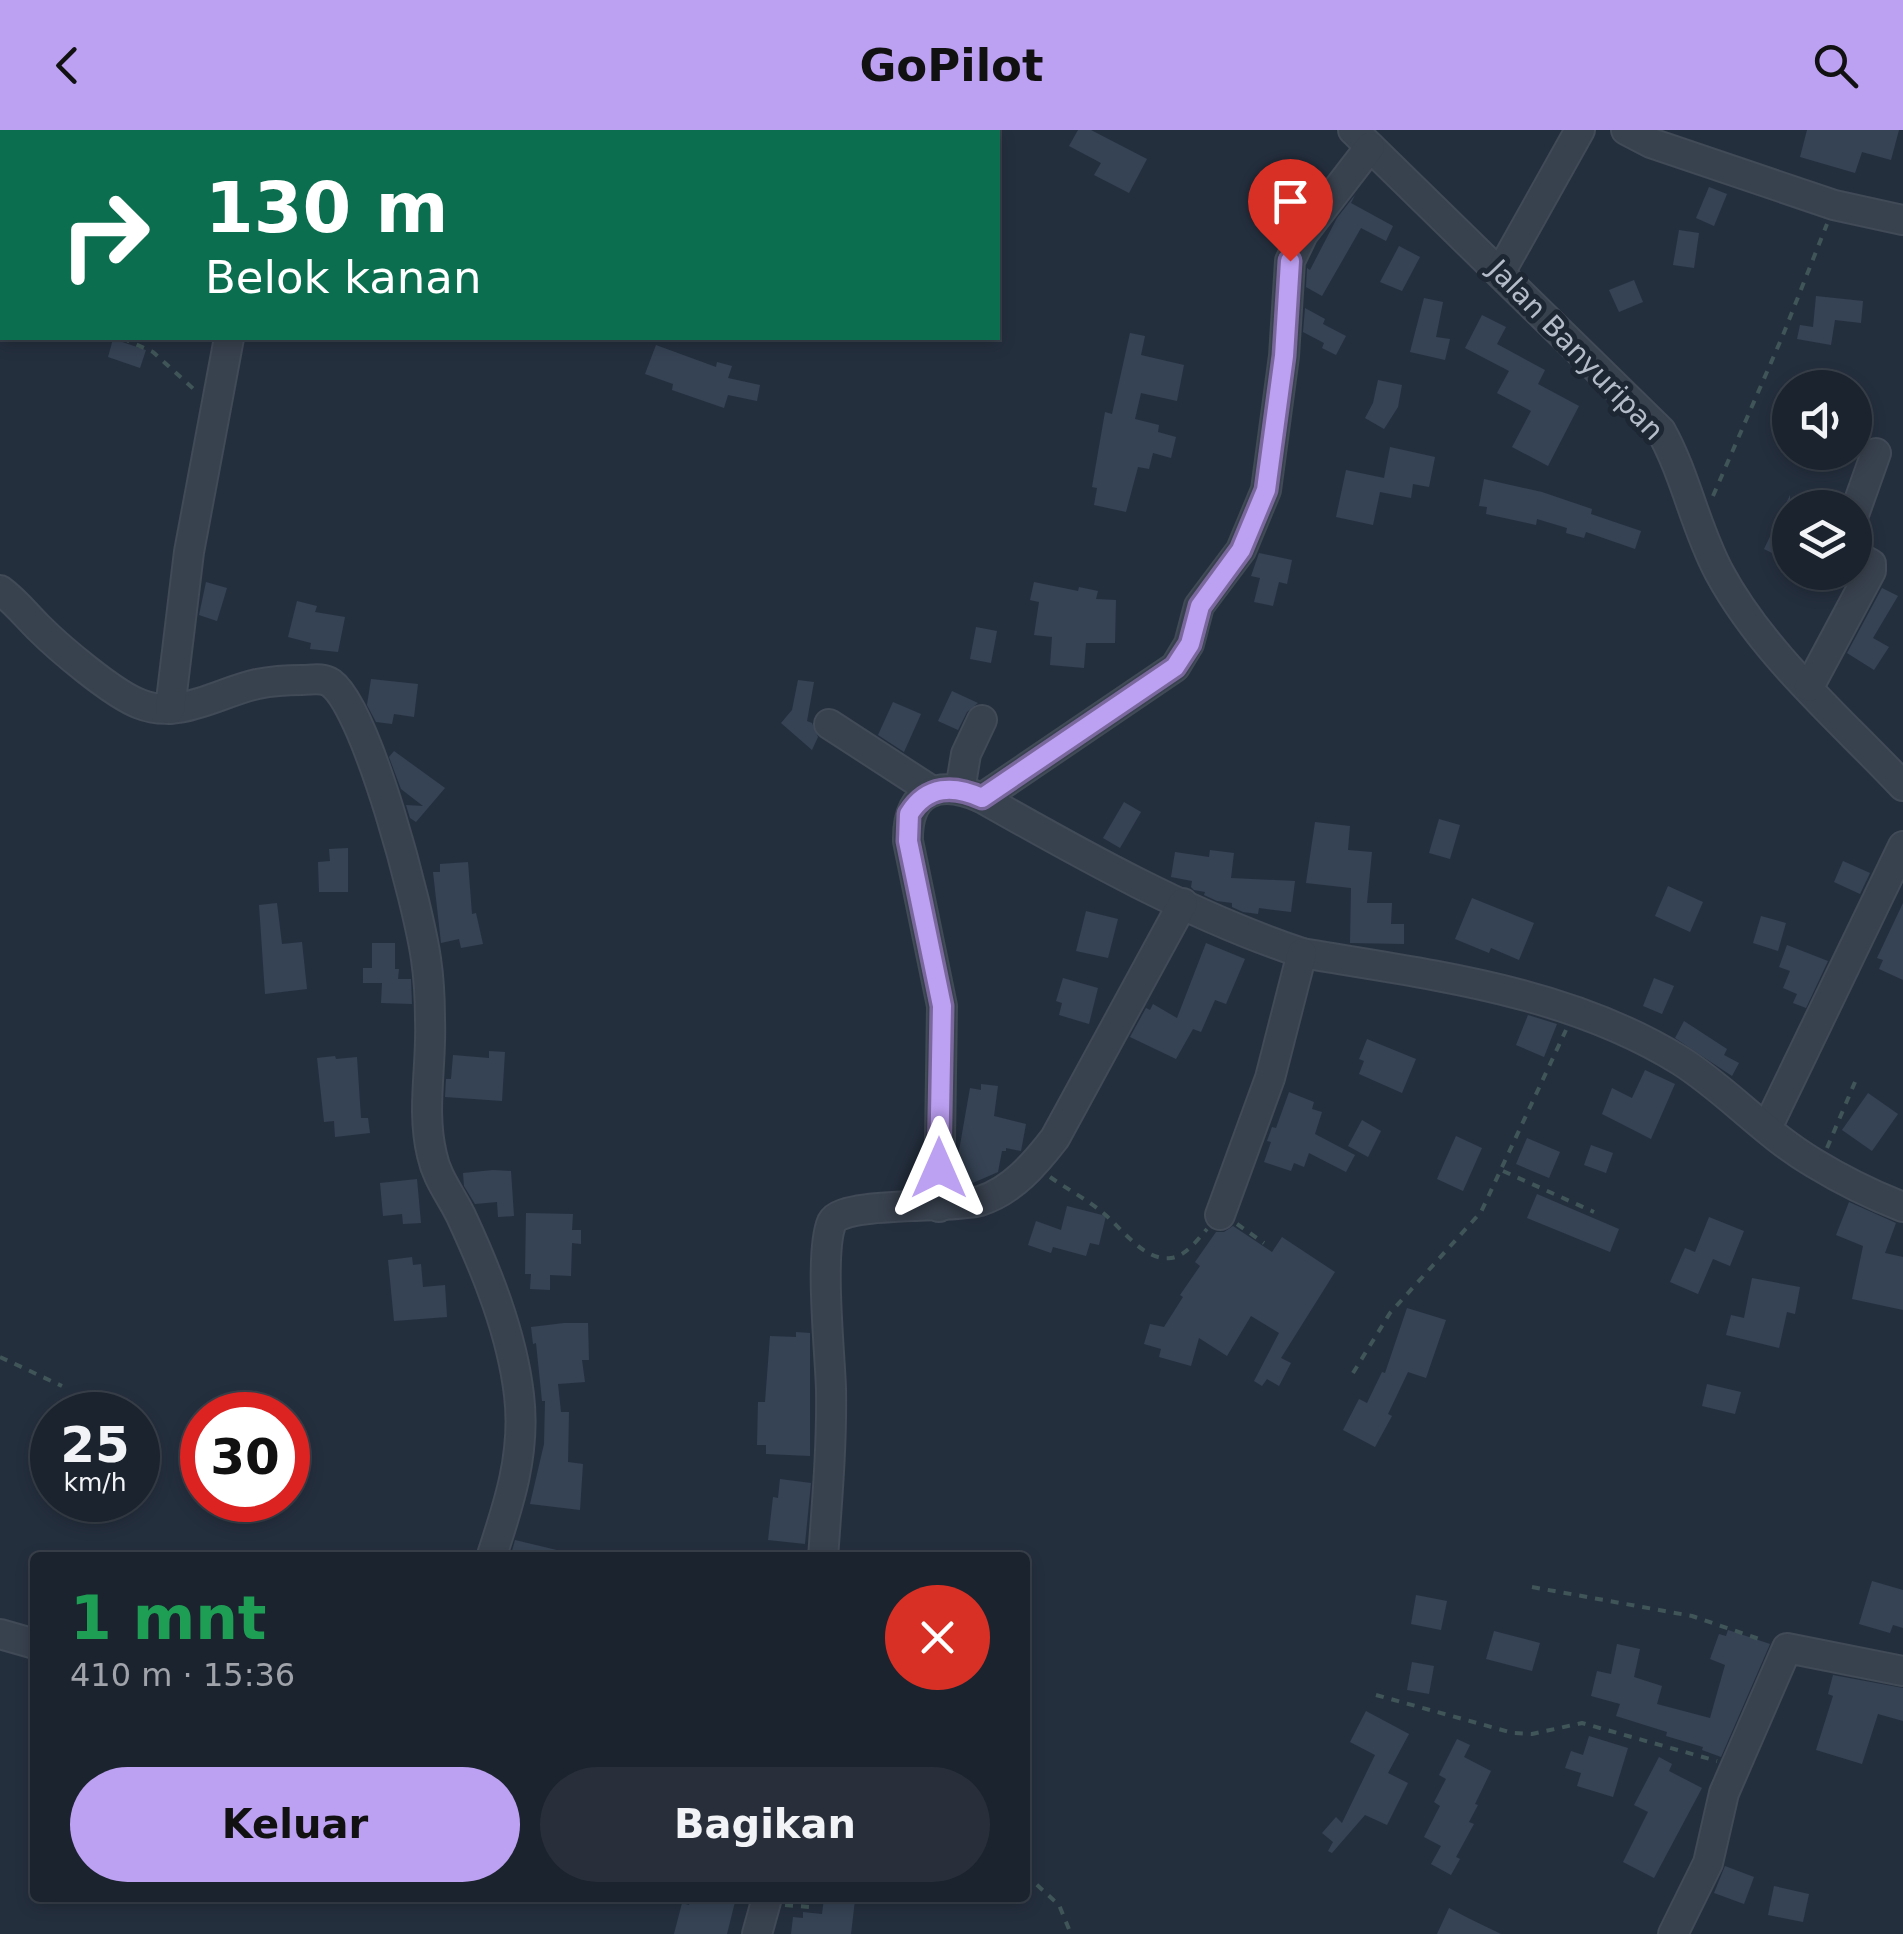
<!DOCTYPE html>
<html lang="id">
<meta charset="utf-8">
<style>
body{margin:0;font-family:"DejaVu Sans",sans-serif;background:#282f3a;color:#f1f3f6;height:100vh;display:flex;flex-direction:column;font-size:38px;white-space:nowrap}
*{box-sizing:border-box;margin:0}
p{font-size:32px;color:#a0a4aa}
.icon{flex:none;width:55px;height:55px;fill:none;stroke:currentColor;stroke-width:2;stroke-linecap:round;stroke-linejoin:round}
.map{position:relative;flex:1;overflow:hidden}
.sheet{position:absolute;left:30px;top:1422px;width:1000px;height:350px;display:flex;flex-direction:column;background:#1b232e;border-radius:10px;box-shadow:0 5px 15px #0003,0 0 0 2px #39404a}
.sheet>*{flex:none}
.banner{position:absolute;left:0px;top:0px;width:1000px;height:210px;box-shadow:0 5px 15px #0003,0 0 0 2px #39404a;background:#0b6e4f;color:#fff;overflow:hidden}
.tools{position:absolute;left:1772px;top:240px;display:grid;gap:20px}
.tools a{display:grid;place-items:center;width:100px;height:100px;border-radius:50%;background:#1b232e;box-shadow:0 5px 15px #0003,0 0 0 2px #39404a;font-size:50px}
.speed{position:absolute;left:30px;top:1262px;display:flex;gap:20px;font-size:50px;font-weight:700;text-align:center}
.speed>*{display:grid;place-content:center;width:130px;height:130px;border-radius:50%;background:#1b232e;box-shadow:0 5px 15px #0003,0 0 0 2px #39404a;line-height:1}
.speed small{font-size:25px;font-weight:400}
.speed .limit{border:15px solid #d22;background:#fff;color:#111}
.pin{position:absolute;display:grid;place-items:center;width:85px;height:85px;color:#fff;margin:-102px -42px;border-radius:50% 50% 50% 0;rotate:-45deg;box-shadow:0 0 10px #0007}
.pin .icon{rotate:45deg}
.me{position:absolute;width:110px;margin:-55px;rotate:0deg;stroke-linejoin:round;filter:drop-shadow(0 0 8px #0008)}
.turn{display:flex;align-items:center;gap:35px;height:210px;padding:0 40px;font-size:45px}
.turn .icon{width:130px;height:130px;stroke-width:2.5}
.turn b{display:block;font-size:70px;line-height:85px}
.round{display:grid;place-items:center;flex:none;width:105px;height:105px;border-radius:52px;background:#282f3a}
.overview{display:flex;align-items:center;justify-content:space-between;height:170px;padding:0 40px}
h1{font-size:60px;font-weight:800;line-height:75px;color:#1e9e55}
.primary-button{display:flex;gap:20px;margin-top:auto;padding:20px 40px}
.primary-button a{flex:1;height:115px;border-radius:60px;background:#bca0f2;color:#111;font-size:40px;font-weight:800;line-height:115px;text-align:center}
.primary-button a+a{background:#282f3a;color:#f1f3f6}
header{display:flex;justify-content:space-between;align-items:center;height:130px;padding:0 40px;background:#bca0f2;color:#111;font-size:45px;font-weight:800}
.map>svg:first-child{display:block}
.building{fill:#364354}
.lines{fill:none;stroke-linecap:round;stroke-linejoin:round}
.minor-casing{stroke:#414a57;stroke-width:32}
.path{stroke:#3f5557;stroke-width:4;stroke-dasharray:8 8;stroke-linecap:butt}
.minor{stroke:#38414e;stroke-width:28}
.route-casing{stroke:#7a689d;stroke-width:25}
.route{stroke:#bca0f2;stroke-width:18}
.labels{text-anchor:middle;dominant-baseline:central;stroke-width:10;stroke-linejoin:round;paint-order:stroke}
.street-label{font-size:28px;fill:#b4bcc9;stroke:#1d2633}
</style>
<header><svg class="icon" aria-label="back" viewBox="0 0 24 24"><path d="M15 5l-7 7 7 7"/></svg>GoPilot<svg class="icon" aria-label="search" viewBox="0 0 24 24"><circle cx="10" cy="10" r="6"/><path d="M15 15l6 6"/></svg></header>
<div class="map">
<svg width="1903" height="1804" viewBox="0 0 1903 1804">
<rect width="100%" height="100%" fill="#242f3e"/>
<g class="building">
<path d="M1078,0H1091L1147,29L1129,63L1094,45L1101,33L1069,16Z"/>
<path d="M1807,0H1899L1891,30L1862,22L1855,43L1800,27Z"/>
<path d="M1709,57L1727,64L1714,96L1696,88Z"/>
<path d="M1355,65L1351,73L1393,96L1386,111L1361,98L1322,166L1306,157L1307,138L1310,140L1337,88Z"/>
<path d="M1679,100L1699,103L1694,138L1673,135Z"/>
<path d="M1399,116L1420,127L1402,161L1380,152Z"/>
<path d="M1634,150L1643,172L1619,182L1609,160Z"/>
<path d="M1816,166L1863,171L1861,193L1835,190L1831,215L1797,209L1800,195L1813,197Z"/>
<path d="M1424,168L1443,172L1436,207L1450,209L1445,230L1410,222Z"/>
<path d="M1305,178L1325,189L1323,194L1346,206L1336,225L1322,218L1324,213L1303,202Z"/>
<path d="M1482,185L1506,197L1497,214L1545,240L1538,254L1579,276L1548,336L1512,317L1531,281L1497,263L1509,241L1465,218Z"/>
<path d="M1130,203L1145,206L1141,225L1184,235L1177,271L1141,263L1135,289L1159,295L1158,302L1176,307L1171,328L1153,323L1149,339L1138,337L1126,382L1094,375L1097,358L1092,357L1105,282L1112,284Z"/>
<path d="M113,209L146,220L140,238L108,227Z"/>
<path d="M656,215L716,237L717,232L732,236L728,248L760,255L757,271L728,265L724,278L672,260L673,254L645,244Z"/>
<path d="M1378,250L1402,255L1398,277L1384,299L1365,288L1373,273Z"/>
<path d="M1390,317L1435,327L1429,357L1413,354L1411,368L1380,362L1373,395L1336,387L1346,340L1384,348Z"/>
<path d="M1484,349L1542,362L1592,379L1591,384L1641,401L1635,419L1586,402L1584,408L1566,403L1567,398L1537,389L1536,395L1486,384L1487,377L1479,376Z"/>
<path d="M1790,365V413L1782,428L1764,419Z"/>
<path d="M1259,423L1292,430L1287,454L1279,452L1273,476L1254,472L1260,448L1251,446Z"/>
<path d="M206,452L227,458L217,491L199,485Z"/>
<path d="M1034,452L1078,461L1079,457L1098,461L1096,469L1116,470L1115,513H1086L1084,538L1050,535L1052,507L1034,505L1039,472L1030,470Z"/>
<path d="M1882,458L1898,466L1873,508L1889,517L1874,540L1847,523Z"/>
<path d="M297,471L317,476L315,482L345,487L338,522L310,519L311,513L288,507Z"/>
<path d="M976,497L997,501L991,533L970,529Z"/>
<path d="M371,549L418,554L414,587L394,584L392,594L376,592L367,575Z"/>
<path d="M798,550L814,552L807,591L812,593L818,607L812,620L781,593L792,580Z"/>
<path d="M952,561L978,573L967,582L958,600L938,591Z"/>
<path d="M893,572L921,584L904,622L878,605Z"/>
<path d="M394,621L445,658L416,692L410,688L406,675L423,676L401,659L389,627Z"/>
<path d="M1124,672L1141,682L1120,718L1103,708Z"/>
<path d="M1439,689L1460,695L1450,729L1429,723Z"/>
<path d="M1315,692L1350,696L1348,720L1372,722L1367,773H1392L1391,794H1404V814L1350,813L1351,758L1306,753Z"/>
<path d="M348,718V762H319L318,732L330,731L329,719Z"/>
<path d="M1210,720L1234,723L1231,748L1295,751L1291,782L1259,778L1258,784L1243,782L1232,777V773L1217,771L1204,765L1205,762L1194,760L1191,757L1192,751L1171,747L1175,722L1209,727Z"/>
<path d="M1843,731L1870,743L1860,764L1834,752Z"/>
<path d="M468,732L472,784L476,783L483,814L461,818L459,809L441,813L433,742H440V734Z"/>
<path d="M1668,756L1703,772L1690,802L1655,786Z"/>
<path d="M1472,768L1534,793L1519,830L1491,818L1489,823L1455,809Z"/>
<path d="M277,773L282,814L302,812L307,859L265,864L259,775Z"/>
<path d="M1903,773V850L1879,839L1883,830L1877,828Z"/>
<path d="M1086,781L1118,789L1108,828L1076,821Z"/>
<path d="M1761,786L1786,793L1778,821L1753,813Z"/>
<path d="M372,813H395V839H399L398,849H411L412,874L381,873L382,853H363V838H372Z"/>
<path d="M1206,813L1245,829L1226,874L1215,870L1201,902L1193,899L1176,929L1130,907L1146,878L1150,880L1153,874L1177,888Z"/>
<path d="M1787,815L1828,831L1806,878L1793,873L1797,864L1783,858L1790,841L1779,837Z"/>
<path d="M1063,848L1098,858L1089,894L1059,885L1062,873L1056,871Z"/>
<path d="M1654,848L1674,856L1662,884L1643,876Z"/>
<path d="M1528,885L1557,894L1544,927L1516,915Z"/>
<path d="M1684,891L1727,919L1724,925L1739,933L1732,946L1675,908Z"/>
<path d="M1367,909L1416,929L1402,963L1359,944L1364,931L1359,929Z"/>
<path d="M489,921L505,922L502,971L445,967L446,949H451L453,925L489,928Z"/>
<path d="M335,926L336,929L357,927L361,988H368L370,1003L335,1007L334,991L324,992L317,928Z"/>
<path d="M1645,940L1675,954L1651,1009L1602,984L1612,958L1632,968Z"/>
<path d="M981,954L998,956L994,986L1026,994L1021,1021L1006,1018V1021H1002L998,1042L966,1056L968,1044L957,1042V1032L970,958L981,960Z"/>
<path d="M1289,962L1314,972L1312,979L1322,982L1315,1004L1355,1025L1346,1042L1309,1023L1304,1037L1294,1033L1291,1041L1264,1032L1271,1012L1267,1011L1272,997L1276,998Z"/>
<path d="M1868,963L1898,984L1872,1021L1842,1000Z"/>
<path d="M1362,990L1381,1001L1368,1027L1348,1016Z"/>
<path d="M1456,1006L1482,1018L1463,1061L1437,1049Z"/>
<path d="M1527,1008L1560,1022L1549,1048L1516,1034Z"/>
<path d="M1591,1015L1613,1023L1606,1043L1584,1035Z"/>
<path d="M493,1040L511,1041L514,1086L498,1087L497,1072L475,1074L464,1056L463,1043Z"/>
<path d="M417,1049L421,1093L403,1094L402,1084L383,1086L380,1053Z"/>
<path d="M1537,1064L1619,1099L1610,1122L1527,1088Z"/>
<path d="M1849,1072L1896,1093L1885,1123L1903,1127V1180L1852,1169L1863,1116L1836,1105Z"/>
<path d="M1067,1076L1106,1086L1099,1115L1090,1113L1086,1126L1053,1117L1051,1123L1028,1115L1036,1091L1061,1100Z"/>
<path d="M526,1083L573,1084L572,1100H581V1114L572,1113L571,1146L550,1145V1160L530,1159L531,1144H525Z"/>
<path d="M1709,1087L1744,1101L1730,1136L1713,1129L1698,1164L1670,1152L1685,1118L1695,1122Z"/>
<path d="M1233,1096L1272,1122L1282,1107L1335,1142L1281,1228L1291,1233L1279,1256L1267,1249L1262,1256L1254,1251L1279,1203L1251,1186L1227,1226L1199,1208L1191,1236L1159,1227L1161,1219L1144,1214L1150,1194L1164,1197L1183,1167L1180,1165L1200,1136L1195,1132L1216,1102H1224Z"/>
<path d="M412,1127L413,1135L421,1134L423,1157L445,1155L447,1187L394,1191L388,1130Z"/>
<path d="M1752,1148L1800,1157L1795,1184L1787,1182L1779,1218L1726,1205L1731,1185L1744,1188Z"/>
<path d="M1407,1178L1446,1190L1426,1248L1408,1242L1388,1284L1392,1286L1375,1317L1343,1300L1359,1269L1367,1273L1382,1242L1385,1243Z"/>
<path d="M564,1193H588L589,1230H582L585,1252L558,1254L561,1282H569L568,1332L583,1334L580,1380L530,1374L544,1314L545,1271H542L536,1213L533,1214L531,1197Z"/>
<path d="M796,1202L810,1203V1326L766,1324V1315H757L758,1272H765L770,1206L796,1207Z"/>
<path d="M1707,1254L1741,1262L1735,1284L1702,1276Z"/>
<path d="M780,1349L811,1353L805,1414L768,1410L773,1367L778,1368Z"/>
<path d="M515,1410L565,1422V1428H510Z"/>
<path d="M1872,1451L1903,1460V1498L1893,1495L1890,1503L1859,1494Z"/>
<path d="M1416,1465L1447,1471L1441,1500L1411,1494Z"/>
<path d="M1728,1500L1770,1514L1721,1627L1702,1620L1703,1617L1666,1606L1667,1602L1616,1586L1620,1574L1591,1566L1597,1541L1611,1544L1617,1514L1640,1519L1634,1547L1662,1556L1657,1574L1710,1588L1725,1535L1710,1529L1719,1504L1726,1506Z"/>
<path d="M1494,1501L1540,1513L1532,1541L1486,1529Z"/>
<path d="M1412,1532L1434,1536L1429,1564L1407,1560Z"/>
<path d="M1833,1545L1903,1558V1591L1878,1584L1862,1634L1816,1620L1833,1566L1828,1564Z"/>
<path d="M1366,1581L1409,1604L1388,1643L1408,1653L1387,1695L1365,1685L1332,1723L1328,1721L1333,1712L1322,1703L1336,1687L1342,1693L1375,1625L1350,1612Z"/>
<path d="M1589,1606L1628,1618L1613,1667L1577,1656L1581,1643L1565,1638L1571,1621L1583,1625Z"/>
<path d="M1457,1609L1470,1615L1464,1627L1491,1641L1475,1674L1478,1675L1469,1692L1474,1694L1456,1727L1460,1729L1451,1745L1431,1734L1441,1716L1424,1707L1440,1676L1434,1672L1446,1649L1439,1645Z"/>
<path d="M1659,1627L1672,1634L1669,1641L1702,1658L1654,1748L1623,1732L1648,1682L1634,1675Z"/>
<path d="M1725,1736L1754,1747L1744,1774L1714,1763Z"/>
<path d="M1774,1756L1809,1764L1803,1792L1768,1785Z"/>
<path d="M690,1768H736L727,1804H674L682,1773L689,1775Z"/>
<path d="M824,1768L855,1770L851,1804H791L793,1787L803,1788V1782L822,1784Z"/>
<path d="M1449,1778L1468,1788L1501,1804H1437Z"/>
</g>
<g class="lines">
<g class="minor-casing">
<g id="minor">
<path d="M540,0L542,2"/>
<path d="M1353,0L1661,301C1686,346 1695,397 1719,442C1763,524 1840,589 1903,656"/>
<path d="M1626,0L1651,13L1834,75L1903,90"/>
<path d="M249,2L250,0"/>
<path d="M1501,141L1580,0"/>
<path d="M1855,382L1876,323"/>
<path d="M0,460C15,471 25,484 38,497C59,518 113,564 140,574C179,590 220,562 257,554C272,551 287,550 302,550C312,550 322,547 331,553C368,580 419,779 426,829C429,849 430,870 430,890C432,935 421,980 432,1025C437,1049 451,1065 461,1086C487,1142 512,1204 519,1265C526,1323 509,1374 491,1428"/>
<path d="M1809,557L1871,441V434L1855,425"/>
<path d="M170,579L189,422L229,208"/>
<path d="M829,594L932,661"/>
<path d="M960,660L966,624L982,590"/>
<path d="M982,668L1175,537L1189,514L1199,476L1241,420L1266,360L1284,226L1290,131L1303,104L1370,17"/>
<path d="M1767,998L1903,716"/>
<path d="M939,1077L942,876L908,711C907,660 939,649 982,668C1084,726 1191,786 1302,823C1431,845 1567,860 1681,931C1728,961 1766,1005 1814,1033C1842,1050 1872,1065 1903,1077"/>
<path d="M1220,1085L1270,948L1302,823"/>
<path d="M823,1428C827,1372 832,1315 831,1259C830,1223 819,1121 832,1092C842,1071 952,1079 980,1071C1012,1061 1035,1034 1055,1008L1183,773"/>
<path d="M0,1504L35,1514"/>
<path d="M757,1804L767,1768"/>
<path d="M1673,1804L1708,1733L1724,1663L1787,1518L1903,1541"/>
</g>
</g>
<g class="path">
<path d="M871,2L872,0"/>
<path d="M0,163L2,164"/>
<path d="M122,208L153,222L198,263"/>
<path d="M1713,366L1783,205L1827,94"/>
<path d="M1827,1018L1855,952"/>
<path d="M1503,1041L1594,1082"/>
<path d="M1050,1047C1067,1059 1086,1069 1102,1082C1121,1097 1144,1132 1171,1128C1186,1126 1197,1110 1207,1099"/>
<path d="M1237,1094L1264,1113"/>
<path d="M0,1227L62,1256"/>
<path d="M1353,1243L1390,1183L1481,1082L1566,900"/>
<path d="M1532,1457L1692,1486L1765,1511"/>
<path d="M1376,1565L1513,1603L1532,1604L1582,1593L1717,1631"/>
<path d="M1025,1744L1059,1775L1071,1804"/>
<path d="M785,1775L810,1777"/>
</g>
<use href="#minor" class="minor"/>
</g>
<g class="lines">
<g class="route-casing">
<path id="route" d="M939,1038L942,876L908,711L909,684C927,655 954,655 982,668L1175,537L1190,514L1200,476L1241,420L1266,360L1284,226L1290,131"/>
</g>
<use href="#route" class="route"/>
</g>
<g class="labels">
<g class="street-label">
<text transform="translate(1576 220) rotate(46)">Jalan Banyuripan</text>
</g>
</g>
</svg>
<div class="tools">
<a><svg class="icon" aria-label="sound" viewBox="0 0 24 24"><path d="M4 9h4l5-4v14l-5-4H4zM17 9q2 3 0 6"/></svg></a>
<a><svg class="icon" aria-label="layers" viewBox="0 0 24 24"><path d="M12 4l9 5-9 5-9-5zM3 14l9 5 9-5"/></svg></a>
</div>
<div class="speed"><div>25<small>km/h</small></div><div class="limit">30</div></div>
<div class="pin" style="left:1290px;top:131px;background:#d93025"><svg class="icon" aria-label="arrive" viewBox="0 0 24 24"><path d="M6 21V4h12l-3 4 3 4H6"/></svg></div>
<svg class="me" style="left:939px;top:1038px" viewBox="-20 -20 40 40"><path d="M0-17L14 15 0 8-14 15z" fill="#bca0f2" stroke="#fff" stroke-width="4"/></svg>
<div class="banner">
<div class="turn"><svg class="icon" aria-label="right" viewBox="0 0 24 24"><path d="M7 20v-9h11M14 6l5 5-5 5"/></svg><div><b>130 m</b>Belok kanan</div></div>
</div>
<section class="sheet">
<div class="overview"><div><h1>1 mnt</h1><p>410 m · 15:36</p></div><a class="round" style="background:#d93025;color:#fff"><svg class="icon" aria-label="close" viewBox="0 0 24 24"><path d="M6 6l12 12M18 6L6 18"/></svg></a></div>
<div class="primary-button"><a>Keluar</a><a>Bagikan</a></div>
</section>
</div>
